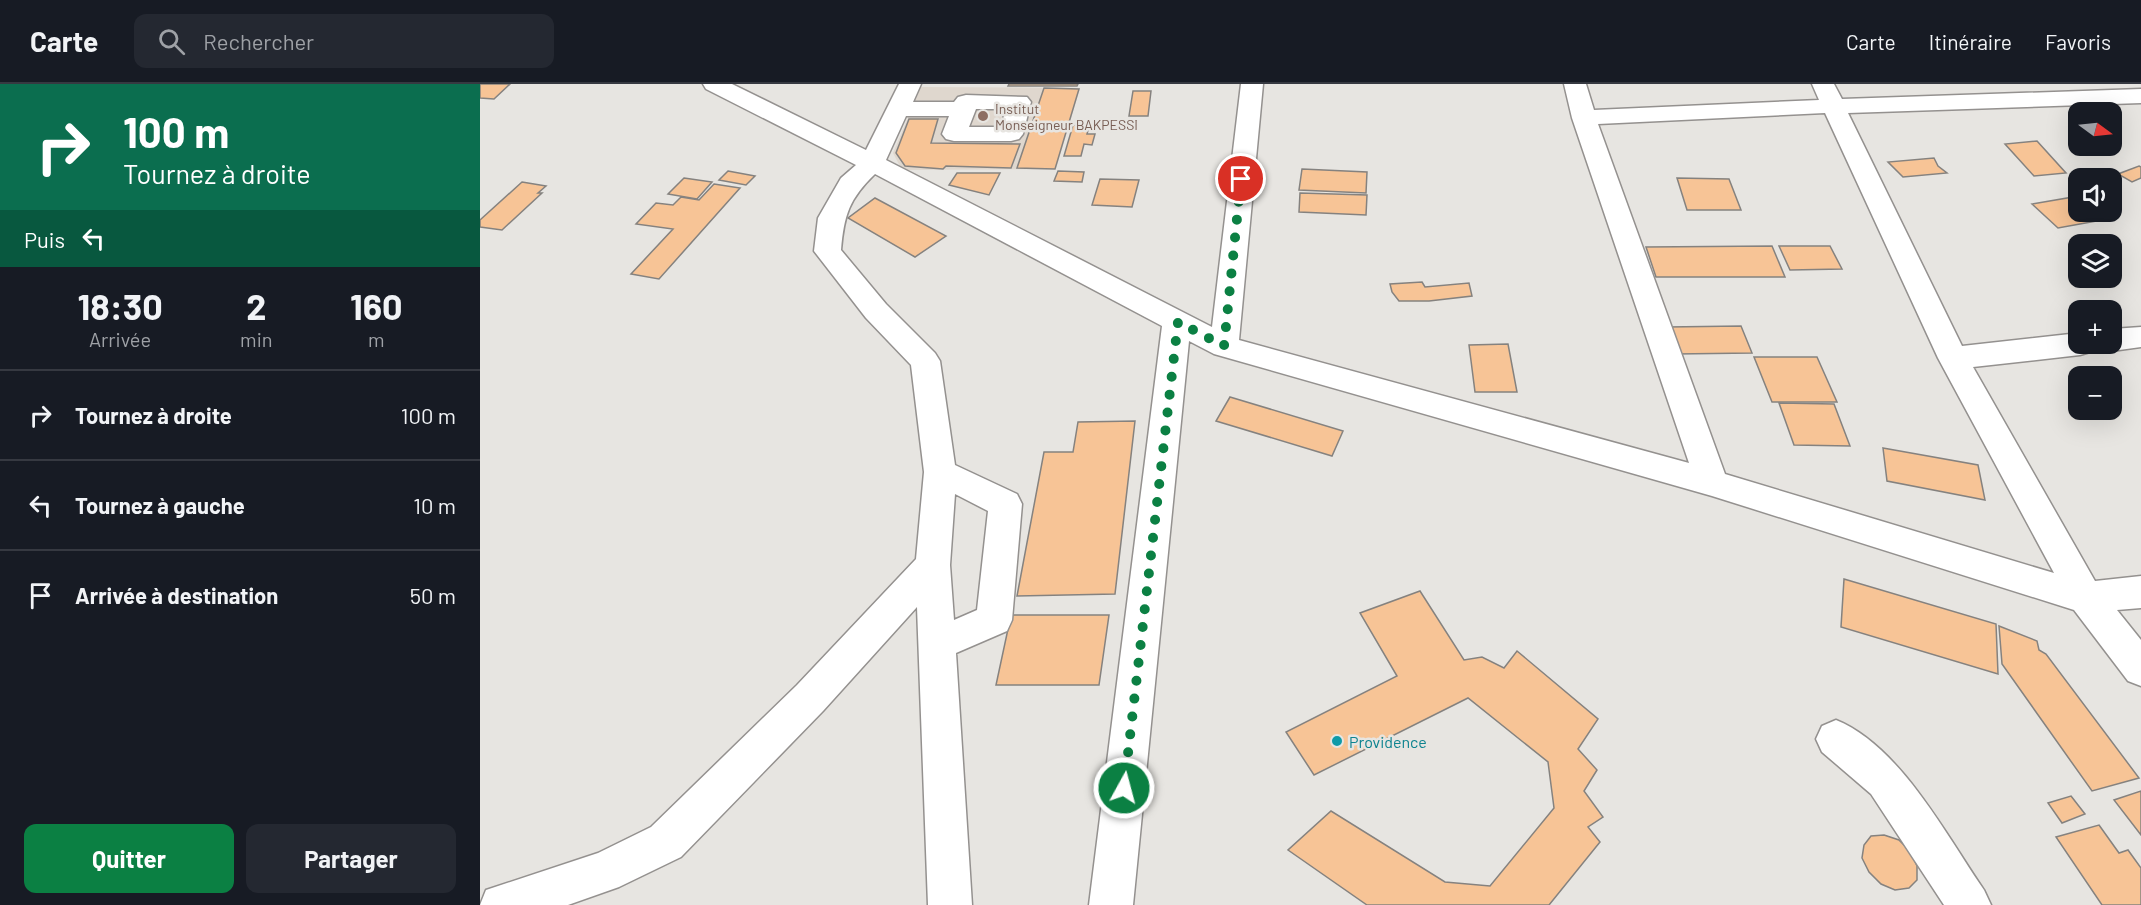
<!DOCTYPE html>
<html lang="fr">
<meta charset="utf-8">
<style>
body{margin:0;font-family:Barlow,sans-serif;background:#242831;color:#f1f3f6;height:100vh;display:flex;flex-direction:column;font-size:22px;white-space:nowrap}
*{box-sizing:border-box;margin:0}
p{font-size:20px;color:#9ea1a6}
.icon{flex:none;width:33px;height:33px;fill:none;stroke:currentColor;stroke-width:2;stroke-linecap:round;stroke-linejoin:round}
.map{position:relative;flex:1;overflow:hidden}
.panel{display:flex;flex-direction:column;background:#171b24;width:480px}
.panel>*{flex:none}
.top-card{background:#0b6e4f;color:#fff;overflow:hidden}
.needle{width:39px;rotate:105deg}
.controls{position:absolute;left:1588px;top:18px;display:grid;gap:12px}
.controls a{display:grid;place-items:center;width:54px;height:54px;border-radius:12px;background:#171b24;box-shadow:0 6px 24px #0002;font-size:30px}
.pin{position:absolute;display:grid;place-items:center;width:51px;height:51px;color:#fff;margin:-26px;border:3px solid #fff;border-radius:50%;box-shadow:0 2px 6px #0007}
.me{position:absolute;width:66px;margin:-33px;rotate:7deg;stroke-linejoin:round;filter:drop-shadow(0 0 4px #0008)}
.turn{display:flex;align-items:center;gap:21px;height:126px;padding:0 24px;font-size:27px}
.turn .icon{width:78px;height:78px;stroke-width:2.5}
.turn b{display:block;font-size:42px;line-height:51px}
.then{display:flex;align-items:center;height:57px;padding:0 24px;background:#0003;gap:12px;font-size:22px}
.eta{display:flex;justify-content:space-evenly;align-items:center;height:102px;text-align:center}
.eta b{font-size:36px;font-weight:700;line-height:42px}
.button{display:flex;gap:12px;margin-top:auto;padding:12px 24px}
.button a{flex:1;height:69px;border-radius:12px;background:#0b8043;color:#fff;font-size:24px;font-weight:700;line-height:69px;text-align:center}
.button a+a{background:#242831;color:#f1f3f6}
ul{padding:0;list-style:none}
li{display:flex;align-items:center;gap:18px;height:90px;padding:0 24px;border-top:2px solid #363941}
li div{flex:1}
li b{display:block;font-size:22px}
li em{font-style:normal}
header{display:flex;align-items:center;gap:36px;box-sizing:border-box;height:84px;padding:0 30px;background:#171b24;border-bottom:2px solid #363941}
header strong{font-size:28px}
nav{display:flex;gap:33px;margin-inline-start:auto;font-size:21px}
.search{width:420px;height:54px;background:#242831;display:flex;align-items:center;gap:15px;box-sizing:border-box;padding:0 21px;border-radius:12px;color:#9ea1a6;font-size:22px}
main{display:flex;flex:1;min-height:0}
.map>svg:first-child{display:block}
.built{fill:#dfd7ce}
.building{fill:#f7c496;stroke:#85827f;stroke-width:1.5}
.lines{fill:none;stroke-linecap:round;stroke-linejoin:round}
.minor-casing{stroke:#94918f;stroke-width:3}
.minor{fill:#fff;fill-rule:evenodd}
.route{stroke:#0b8043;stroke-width:10;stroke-dasharray:0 18}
.education-dot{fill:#8d6e63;stroke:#e7e5e1;stroke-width:2}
.culture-dot{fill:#0f9aa8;stroke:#e7e5e1;stroke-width:2}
.labels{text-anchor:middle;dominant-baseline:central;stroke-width:5;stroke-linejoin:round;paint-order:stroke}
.far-education-label{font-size:14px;fill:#785e54;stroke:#e7e5e1;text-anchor:start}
.culture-label{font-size:16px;fill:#0d838f;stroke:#e7e5e1;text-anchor:start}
</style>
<header>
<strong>Carte</strong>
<div class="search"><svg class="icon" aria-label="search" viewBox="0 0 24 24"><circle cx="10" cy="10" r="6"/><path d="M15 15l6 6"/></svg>Rechercher</div>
<nav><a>Carte</a><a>Itinéraire</a><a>Favoris</a></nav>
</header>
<main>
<section class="panel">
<div class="top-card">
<div class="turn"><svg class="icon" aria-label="right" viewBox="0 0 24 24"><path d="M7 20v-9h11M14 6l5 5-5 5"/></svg><div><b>100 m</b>Tournez à droite</div></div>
<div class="then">Puis<svg class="icon" aria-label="left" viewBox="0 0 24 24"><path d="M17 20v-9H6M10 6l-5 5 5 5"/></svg></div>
</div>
<div class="eta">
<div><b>18:30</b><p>Arrivée</p></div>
<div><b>2</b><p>min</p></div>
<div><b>160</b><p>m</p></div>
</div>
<ul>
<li><svg class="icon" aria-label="right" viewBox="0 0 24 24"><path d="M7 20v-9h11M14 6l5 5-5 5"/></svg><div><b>Tournez à droite</b></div><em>100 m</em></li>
<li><svg class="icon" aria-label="left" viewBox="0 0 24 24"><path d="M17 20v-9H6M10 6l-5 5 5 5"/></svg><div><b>Tournez à gauche</b></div><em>10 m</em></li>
<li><svg class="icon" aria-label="arrive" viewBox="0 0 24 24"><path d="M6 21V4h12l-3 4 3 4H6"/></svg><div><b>Arrivée à destination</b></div><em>50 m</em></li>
</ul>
<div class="button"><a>Quitter</a><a>Partager</a></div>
</section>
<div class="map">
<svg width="1661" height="821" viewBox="0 0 1661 821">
<rect width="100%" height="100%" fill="#e7e5e1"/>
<path class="built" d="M441,3L600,4L576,85L422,86L413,69Z"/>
<g class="building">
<path d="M0,0H30L14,15L0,14Z"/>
<path d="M529,0H598L597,2H528Z"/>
<path d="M564,4L599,5L575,85L537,84Z"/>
<path d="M653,7H671L668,32H649Z"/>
<path d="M429,35H458L451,59L540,60L531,84L466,82L463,85L425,82L416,69Z"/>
<path d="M593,41L609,42L607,50H615L612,61L604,60L601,72H584Z"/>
<path d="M1557,57L1586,89L1554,92L1525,60Z"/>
<path d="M1454,74L1458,82L1467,89L1423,93L1408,78Z"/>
<path d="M1659,82L1661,83V94L1652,98L1638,90Z"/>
<path d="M822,85L887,88L886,109L819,106Z"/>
<path d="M248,87L275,92L266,101L239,96Z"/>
<path d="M578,87L604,88L602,98L574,97Z"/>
<path d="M477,89H520L509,111L469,101Z"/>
<path d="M204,94L232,98L217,115L188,110Z"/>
<path d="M1197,94L1249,95L1261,126H1207Z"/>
<path d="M620,95L659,96L652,123L612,121Z"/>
<path d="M42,98L66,102L58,109H62L22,146L0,143V136Z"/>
<path d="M234,100L260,104L179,195L151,190L193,145L156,140L176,119L193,121L201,113L219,116Z"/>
<path d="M820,109L887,111L886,131L819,128Z"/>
<path d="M1599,112V128H1626L1633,134L1578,144L1552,120Z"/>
<path d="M395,114L466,152L435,173L368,134Z"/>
<path d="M1292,162L1305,193H1176L1166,163Z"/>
<path d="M1299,162H1350L1362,185L1310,186Z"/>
<path d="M942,198L945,203L989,199L992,212L949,217H919L912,208L910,200Z"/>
<path d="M1261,242L1272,269L1195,270L1187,243Z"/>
<path d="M1028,260L1037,308H995L989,261Z"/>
<path d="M1274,273H1337L1357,318H1292Z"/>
<path d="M750,313L863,347L852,372L736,337Z"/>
<path d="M1299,319L1354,320L1370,362L1314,361Z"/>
<path d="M655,337L635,510L537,512L564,368H593L598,338Z"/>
<path d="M1403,364L1498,381L1505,416L1407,397Z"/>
<path d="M1364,495L1516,540L1518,590L1361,543Z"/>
<path d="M940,507L984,576L1002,573L1024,584L1037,567L1118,635L1098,665L1117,686L1104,707L1123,733L1108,743L1120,758L1069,821H887L808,766L851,727L965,798L1010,802L1074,724L1068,678L988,614L834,691L806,648L917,592L880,529Z"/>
<path d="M531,531H629L619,601H516Z"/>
<path d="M1519,542L1557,557L1559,566L1566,570L1659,694L1612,707L1522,580Z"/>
<path d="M1661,707V751L1634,716Z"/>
<path d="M1591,712L1605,730L1582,739L1568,719Z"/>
<path d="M1619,741L1639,769L1648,766L1661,784V821H1622L1576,753Z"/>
<path d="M1404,751L1419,756L1431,768L1437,782V796L1429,804L1415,806L1401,800L1389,788L1382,774L1384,761L1391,752Z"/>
</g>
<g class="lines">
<g class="minor-casing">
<g id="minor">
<path d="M223,0H252L386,66L419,0H441L433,18H474L478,13L486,11L547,13L551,18L543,50L539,55L531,57H474L466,55L462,50L469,32H426L406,76L732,243L761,0H783L759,256L1209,379L1092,34L1084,0H1106L1114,26L1339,16L1332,0H1354L1362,15L1661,5V19L1368,29L1482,262L1599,249V260H1615L1610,268L1600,271L1493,283L1615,497L1661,492V524L1637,526L1661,556V602L1648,597L1594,526L1232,412L734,270L709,257L653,821H609L682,242L395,90C369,115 364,131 361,166L406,220L455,269L460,277L475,381L537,410L542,420L532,536L527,547L476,569L492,821H448L437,523L343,627L201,773L139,803L88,821H0L6,806L118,769L171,743L317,601L436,475L444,388L431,281L386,234L334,167L338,134L361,94L376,81L226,5ZM496,25H526L521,43H489ZM1345,29L1458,274L1574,489L1245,390L1118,40ZM475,410L508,427L497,526L474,536L470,481Z"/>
<path d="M1661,243V263L1632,267L1622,263L1619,260H1632V245Z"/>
<path d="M1356,636C1420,662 1466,751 1504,806L1511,821H1464L1391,710L1342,668L1336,655L1342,642Z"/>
</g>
</g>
<use href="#minor" class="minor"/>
</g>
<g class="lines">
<path class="route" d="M644,704L698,238L744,262L761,95"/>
</g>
<circle class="education-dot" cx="503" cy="32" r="6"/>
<circle class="culture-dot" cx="857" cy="657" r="6"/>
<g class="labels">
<g class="far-education-label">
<text x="515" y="24">Institut<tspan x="515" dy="16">Monseigneur BAKPESSI</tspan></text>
</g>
<g class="culture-label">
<text x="869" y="657">Providence</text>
</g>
</g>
</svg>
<div class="controls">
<a><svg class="needle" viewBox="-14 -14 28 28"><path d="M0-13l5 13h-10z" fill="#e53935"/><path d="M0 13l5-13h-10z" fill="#9ea1a6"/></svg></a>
<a><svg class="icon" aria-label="sound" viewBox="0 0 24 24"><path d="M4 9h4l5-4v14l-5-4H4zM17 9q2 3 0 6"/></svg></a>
<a><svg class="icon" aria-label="layers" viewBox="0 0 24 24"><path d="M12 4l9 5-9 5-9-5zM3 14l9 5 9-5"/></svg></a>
<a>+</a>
<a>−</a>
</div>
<div class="pin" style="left:761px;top:95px;background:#d93025"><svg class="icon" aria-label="arrive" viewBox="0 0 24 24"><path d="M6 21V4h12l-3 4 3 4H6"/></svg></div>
<svg class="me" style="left:644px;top:704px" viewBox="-20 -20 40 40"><circle r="17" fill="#0b8043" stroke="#fff" stroke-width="3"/><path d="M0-11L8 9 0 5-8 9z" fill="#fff"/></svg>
</div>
</main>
